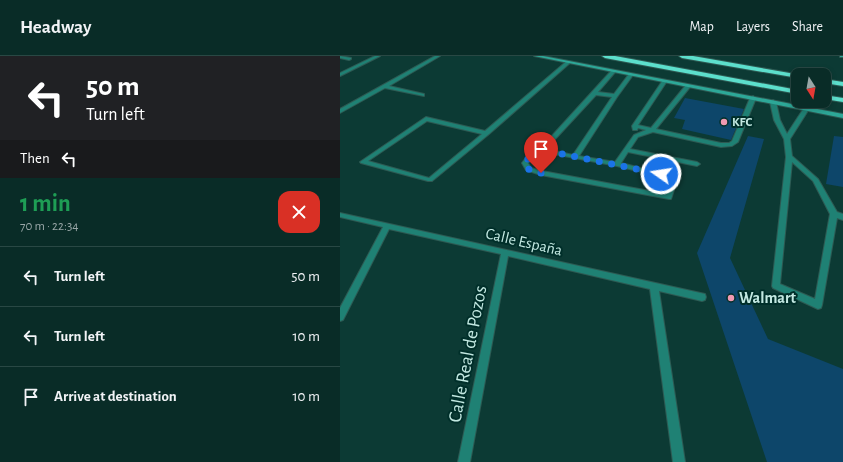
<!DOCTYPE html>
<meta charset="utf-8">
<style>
body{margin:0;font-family:"Alegreya Sans",sans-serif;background:#12342f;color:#f1f3f6;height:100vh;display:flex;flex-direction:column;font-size:15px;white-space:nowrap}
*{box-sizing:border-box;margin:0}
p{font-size:13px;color:#99a7a7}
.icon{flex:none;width:22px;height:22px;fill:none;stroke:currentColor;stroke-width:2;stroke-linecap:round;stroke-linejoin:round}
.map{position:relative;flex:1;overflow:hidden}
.details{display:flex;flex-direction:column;background:#092c27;width:340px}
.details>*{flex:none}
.guide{background:#202124;color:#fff;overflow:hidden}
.needle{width:26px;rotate:169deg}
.buttons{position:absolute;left:451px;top:12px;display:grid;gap:8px}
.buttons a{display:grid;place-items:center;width:40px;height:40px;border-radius:8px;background:#092c27;box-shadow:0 2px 6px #0003,0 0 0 1px #294844;font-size:20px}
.pin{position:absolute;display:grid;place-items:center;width:34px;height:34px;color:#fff;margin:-41px -17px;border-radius:50% 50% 50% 0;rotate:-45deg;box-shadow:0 0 4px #0007}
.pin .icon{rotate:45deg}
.me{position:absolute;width:44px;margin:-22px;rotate:283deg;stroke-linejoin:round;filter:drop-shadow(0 0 3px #0008)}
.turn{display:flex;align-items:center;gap:14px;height:84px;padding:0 20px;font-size:18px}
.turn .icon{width:52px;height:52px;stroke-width:2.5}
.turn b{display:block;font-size:28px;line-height:34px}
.then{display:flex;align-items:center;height:38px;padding:0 20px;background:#0003;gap:8px;font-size:15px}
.round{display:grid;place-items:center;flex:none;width:42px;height:42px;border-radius:12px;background:#12342f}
.headline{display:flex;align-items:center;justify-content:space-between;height:68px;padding:0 20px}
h1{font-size:24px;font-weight:700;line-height:30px;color:#1e9e55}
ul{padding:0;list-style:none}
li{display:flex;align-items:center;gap:12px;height:60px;padding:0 20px;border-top:1px solid #294844}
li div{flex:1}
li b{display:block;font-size:15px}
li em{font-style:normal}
header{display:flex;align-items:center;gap:24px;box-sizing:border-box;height:56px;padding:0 20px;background:#092c27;border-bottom:1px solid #294844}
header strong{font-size:19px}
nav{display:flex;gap:22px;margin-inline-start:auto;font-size:14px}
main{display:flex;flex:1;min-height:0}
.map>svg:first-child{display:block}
.building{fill:#0d466a}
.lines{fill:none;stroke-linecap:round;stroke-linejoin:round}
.lane-casing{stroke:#2d5a53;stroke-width:2}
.street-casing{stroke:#2d5a53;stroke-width:2}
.secondary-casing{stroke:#2d5a53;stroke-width:2}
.highway-casing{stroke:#2d5a53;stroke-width:2}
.lane{fill:#1f8174;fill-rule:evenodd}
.street{fill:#1f8174;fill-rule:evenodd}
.secondary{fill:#2da898;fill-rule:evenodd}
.highway{fill:#5cdfcc;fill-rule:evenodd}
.route{stroke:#1a73e8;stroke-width:7;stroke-dasharray:0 12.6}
.poi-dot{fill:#f19ab2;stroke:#002f2a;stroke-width:1.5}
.labels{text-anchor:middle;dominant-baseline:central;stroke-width:4;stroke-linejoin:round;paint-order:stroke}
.far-poi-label{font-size:13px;font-weight:bold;fill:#c3e9e2;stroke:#002f2a;text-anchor:start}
.street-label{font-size:16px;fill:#c3e9e2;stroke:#002f2a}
.poi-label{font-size:16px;font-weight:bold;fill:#c3e9e2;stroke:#002f2a;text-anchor:start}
.near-street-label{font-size:19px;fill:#c3e9e2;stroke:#002f2a}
</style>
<header>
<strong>Headway</strong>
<nav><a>Map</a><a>Layers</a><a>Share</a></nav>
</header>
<main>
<section class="details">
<div class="guide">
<div class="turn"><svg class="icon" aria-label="left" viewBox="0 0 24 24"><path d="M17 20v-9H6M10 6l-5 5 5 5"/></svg><div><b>50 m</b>Turn left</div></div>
<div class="then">Then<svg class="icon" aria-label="left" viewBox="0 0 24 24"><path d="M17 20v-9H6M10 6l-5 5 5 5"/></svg></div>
</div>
<div class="headline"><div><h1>1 min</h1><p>70 m · 22:34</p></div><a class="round" style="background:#d93025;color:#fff"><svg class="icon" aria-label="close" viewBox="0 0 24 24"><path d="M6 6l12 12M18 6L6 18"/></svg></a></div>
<ul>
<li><svg class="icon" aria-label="left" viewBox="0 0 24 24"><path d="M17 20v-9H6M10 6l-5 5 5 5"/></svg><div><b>Turn left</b></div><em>50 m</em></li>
<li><svg class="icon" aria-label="left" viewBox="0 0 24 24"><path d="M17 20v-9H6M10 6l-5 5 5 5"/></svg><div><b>Turn left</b></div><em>10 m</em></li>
<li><svg class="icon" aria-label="arrive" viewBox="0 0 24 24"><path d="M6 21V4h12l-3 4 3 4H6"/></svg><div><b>Arrive at destination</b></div><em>10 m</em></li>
</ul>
</section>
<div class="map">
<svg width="503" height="406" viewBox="0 0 503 406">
<rect width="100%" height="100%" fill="#0c3a34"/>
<g class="building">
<path d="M345,42L404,53L391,84L342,73L345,64L334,62Z"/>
<path d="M408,80L424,83L390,202L428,283L503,313V406H427L357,197Z"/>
<path d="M494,80L503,81V131L486,128Z"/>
</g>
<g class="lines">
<g class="lane-casing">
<g id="lane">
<path d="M0,0L11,2V3L9,4L0,2Z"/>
<path d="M95,0H100L49,30L84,38V40L45,32L0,57V53Z"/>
<path d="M227,5L231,6L149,78L92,125H88L21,107L20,106L86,61L145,75ZM87,65L142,78L89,122L28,105Z"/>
<path d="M272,14L276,15L258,36L274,38L289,18L293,19L277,41L239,100L275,106L294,79L306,74L298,72L297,74H293L292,70L323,24L327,25L298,69L311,72L346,29H348L350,30V31L316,73L381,87H389L392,85L410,42L413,40L416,42L398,86L392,90L381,91L313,76L298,81L290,93L357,106L360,108L357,110L288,96L281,107L337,121L338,122L331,143H329L201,119L186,114L182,107L189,98L200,93ZM256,39L272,41L233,99L206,93ZM203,96L277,110L331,123L326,138L202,115L191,112L188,107L193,100Z"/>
<path d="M433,44L436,46L440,64L447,78L464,52L469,53L450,83L452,100L478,123L497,156L503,158V164L497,162L482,249L481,252L478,253L433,232L432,230L446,101L444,83L434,64L430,46ZM452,106L473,125L490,158L475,243L440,228Z"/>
</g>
</g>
<g class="street-casing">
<g id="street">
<path d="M35,0H40L0,20V17Z"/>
<path d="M0,157L365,238L366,241L365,244L362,245L319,235L345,406H333L310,233L168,200L130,406H118L161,198L49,173L3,264L0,265V252L43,171L0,161Z"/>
</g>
</g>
<g class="secondary-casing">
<g id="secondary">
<path d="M194,0H203L503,58V62Z"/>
<rect x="500" y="0" width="3" height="1"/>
</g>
</g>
<g class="highway-casing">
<g id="highway">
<path d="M262,0H275L458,34V38L265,2Z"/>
<path d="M339,0H353L461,19H458V22L342,2Z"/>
<path d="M484,23L503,26V30L484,27Z"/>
<path d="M484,39L503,42V46L484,43Z"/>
</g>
</g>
<use href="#lane" class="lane"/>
<use href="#street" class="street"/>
<use href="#secondary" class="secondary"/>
<use href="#highway" class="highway"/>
</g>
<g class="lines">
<path class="route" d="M201,117L188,113L185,107L191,99L202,94L321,118"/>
</g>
<g class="poi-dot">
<circle cx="384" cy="66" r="4"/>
<circle cx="391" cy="242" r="4"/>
</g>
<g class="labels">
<g class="far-poi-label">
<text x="392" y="66">KFC</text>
</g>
<g class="street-label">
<text transform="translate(184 186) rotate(13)">Calle España</text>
</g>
<g class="poi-label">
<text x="399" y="242">Walmart</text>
</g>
<g class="near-street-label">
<text transform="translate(128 298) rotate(-79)">Calle Real de Pozos</text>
</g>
</g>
</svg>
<div class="buttons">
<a><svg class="needle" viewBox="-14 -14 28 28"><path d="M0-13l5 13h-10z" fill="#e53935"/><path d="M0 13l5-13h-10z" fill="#99a7a7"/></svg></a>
</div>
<div class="pin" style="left:201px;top:117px;background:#d93025"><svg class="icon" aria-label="arrive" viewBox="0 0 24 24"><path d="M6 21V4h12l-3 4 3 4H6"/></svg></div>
<svg class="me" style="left:321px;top:118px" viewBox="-20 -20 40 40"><circle r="17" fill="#1a73e8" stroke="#fff" stroke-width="3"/><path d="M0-11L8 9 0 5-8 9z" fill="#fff"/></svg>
</div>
</main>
